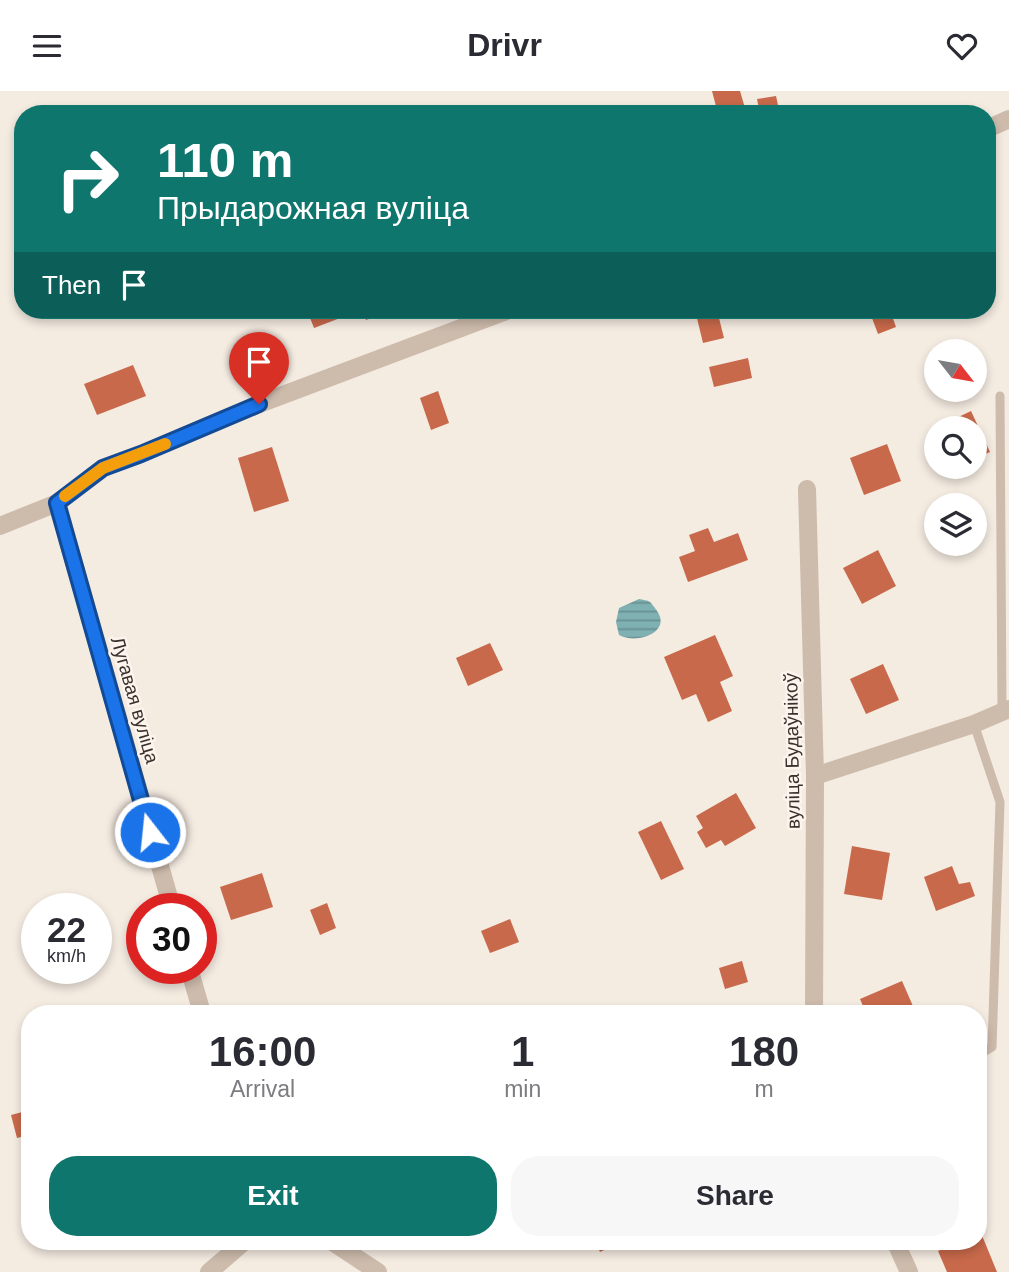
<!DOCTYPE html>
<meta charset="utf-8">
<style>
body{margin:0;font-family:Arial,sans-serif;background:#f7f7f7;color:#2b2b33;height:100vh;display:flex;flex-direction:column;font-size:26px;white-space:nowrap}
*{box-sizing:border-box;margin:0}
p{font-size:23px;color:#7c7c81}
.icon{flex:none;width:38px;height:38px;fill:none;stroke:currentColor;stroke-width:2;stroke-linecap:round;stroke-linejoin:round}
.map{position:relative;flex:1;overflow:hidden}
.drawer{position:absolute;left:21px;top:914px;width:966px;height:245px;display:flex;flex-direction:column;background:#fff;border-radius:28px;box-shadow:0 4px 10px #0003}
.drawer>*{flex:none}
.hud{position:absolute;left:14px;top:14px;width:982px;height:214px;border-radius:28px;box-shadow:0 4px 10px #0003;background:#0f766e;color:#fff;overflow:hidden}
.needle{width:46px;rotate:121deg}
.controls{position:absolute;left:924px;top:248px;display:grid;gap:14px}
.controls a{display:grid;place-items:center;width:63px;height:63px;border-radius:50%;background:#fff;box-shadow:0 4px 10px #0003;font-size:35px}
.speed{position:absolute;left:21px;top:802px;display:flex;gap:14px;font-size:35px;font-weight:700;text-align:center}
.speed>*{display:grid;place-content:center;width:91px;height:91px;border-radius:50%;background:#fff;box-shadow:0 4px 10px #0003;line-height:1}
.speed small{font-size:18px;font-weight:400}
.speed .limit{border:10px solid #d22;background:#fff;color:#111}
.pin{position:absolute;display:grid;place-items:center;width:60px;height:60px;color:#fff;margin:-72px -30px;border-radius:50% 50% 50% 0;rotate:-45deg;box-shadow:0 0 7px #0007}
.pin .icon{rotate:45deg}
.me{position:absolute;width:77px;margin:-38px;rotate:344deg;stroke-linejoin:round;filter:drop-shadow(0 0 5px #0008)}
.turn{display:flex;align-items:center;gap:24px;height:147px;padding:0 28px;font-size:32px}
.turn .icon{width:91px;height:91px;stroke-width:2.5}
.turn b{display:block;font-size:49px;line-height:60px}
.then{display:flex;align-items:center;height:66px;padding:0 28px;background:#0003;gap:14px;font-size:26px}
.eta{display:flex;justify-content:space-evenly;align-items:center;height:119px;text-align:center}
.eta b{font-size:42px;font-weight:600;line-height:49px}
.action{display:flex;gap:14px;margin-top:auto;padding:14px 28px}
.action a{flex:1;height:80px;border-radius:28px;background:#0f766e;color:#fff;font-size:28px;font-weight:600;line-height:80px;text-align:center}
.action a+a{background:#f7f7f7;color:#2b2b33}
header{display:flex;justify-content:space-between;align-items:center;height:91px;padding:0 28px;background:#fff;font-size:32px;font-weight:600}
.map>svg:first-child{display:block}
.water{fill:url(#water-rules)}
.building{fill:#c8694b}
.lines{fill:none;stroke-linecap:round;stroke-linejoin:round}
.service{stroke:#cdbbac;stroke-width:9}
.minor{stroke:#cdbbac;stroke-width:18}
.route-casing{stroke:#114b97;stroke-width:18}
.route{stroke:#1a73e8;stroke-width:12}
.slow{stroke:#f59e0b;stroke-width:12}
.labels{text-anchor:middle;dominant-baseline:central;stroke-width:5;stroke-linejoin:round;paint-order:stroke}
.street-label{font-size:19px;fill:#3b302b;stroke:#fbf5ee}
</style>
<header><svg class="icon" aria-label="menu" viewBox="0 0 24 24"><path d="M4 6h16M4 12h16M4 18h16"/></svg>Drivr<svg class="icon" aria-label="heart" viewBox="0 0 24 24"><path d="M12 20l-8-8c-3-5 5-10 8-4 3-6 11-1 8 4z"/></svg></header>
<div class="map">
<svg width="1009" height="1181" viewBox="0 0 1009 1181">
<defs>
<pattern id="water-rules" width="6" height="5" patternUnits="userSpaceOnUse" patternTransform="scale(1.75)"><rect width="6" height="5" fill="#7fb0b2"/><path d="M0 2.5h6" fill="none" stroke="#699091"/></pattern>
</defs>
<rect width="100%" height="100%" fill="#f4ebe1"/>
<path class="water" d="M639,508C643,509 647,509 650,511C651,512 656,518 657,520C672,541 637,554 619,544L616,531L619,517Z"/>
<g class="building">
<path d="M712,0H740L745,17L725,23H718Z"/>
<path d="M776,5L780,23H760L757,8Z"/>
<path d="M307,219H346L348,224L314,237Z"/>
<path d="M363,219H395L366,229Z"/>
<path d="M695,219H717L724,247L703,252Z"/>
<path d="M869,219H890L896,236L878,243Z"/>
<path d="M748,267L752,287L714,296L709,276Z"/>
<path d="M133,274L146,305L97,324L84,293Z"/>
<path d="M438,300L449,332L431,339L420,307Z"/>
<path d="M971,320L990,361L975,368V338H949L946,332Z"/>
<path d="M887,353L901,390L864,404L850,367Z"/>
<path d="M272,356L289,410L254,421L238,367Z"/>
<path d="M708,437L714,451L738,442L748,469L688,491L679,466L695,460L689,444Z"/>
<path d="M878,459L896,495L862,513L843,477Z"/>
<path d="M715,544L733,585L720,591L732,620L708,631L696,603L682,609L664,566Z"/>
<path d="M490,552L503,579L468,595L456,567Z"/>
<path d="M883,573L899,609L866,623L850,588Z"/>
<path d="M736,702L756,737L725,755L721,749L706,757L697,741L703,737L696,725Z"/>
<path d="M661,730L684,778L661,789L638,741Z"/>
<path d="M852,755L890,762L882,809L844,803Z"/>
<path d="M952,775L959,793L970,791L975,805L936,820L924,786Z"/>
<path d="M262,782L273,816L231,829L220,796Z"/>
<path d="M327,812L336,837L320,844L310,819Z"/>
<path d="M510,828L519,851L490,862L481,840Z"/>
<path d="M742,870L748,891L725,898L719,877Z"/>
<path d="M52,877H83L84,881L56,890Z"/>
<path d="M902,890L916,922H866L860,908Z"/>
<path d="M163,914L165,922H134V921Z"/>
<path d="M30,1019V1044L17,1047L11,1024Z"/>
<path d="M981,1142L997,1181H947L938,1160L962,1150H978V1143Z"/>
<path d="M595,1150H615L617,1153L600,1161Z"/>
</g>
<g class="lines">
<g class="service">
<path d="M1000,305L1002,621"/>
<path d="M974,633L1000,711L992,956L978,964"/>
</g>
<g class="minor">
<path d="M987,38L1009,28"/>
<path d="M807,398L815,685L814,922"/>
<path d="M57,412L172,817"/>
<path d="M0,435L57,412L103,377L141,363L259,313L509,219"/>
<path d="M815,685L974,633L1009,618"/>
<path d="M189,877L202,922"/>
<path d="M331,1150L378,1181"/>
<path d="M895,1150L909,1181"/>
<path d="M209,1181L245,1150"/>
</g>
</g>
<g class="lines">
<g class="route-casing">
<path id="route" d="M150,741L57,412L103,377L141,363L259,313"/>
</g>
<use href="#route" class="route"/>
<path class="slow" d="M65,405L103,377L165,353"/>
</g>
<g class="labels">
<g class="street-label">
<text transform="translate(135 609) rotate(74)">Лугавая вуліца</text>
<text transform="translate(792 660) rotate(-91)">вуліца Будаўнікоў</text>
</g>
</g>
</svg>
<div class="controls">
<a><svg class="needle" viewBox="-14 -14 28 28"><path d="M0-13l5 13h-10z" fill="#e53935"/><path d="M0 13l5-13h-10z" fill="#7c7c81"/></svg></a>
<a><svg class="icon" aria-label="search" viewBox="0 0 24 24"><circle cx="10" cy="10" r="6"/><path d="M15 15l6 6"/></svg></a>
<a><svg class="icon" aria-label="layers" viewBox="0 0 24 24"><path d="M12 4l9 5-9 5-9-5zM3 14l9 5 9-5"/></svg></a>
</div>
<div class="speed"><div>22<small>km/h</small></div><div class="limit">30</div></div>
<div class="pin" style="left:259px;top:313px;background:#d93025"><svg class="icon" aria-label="arrive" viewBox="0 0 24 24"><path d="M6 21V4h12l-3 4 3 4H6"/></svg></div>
<svg class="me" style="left:150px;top:741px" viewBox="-20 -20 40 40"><circle r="17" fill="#1a73e8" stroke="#fff" stroke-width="3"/><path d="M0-11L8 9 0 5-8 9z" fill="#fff"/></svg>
<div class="hud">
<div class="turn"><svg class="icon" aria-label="right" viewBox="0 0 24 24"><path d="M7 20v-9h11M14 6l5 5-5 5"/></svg><div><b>110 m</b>Прыдарожная вуліца</div></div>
<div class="then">Then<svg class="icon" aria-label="arrive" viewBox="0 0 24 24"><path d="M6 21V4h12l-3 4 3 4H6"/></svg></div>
</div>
<section class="drawer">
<div class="eta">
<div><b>16:00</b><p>Arrival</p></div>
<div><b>1</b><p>min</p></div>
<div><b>180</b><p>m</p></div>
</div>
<div class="action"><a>Exit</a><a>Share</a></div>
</section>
</div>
